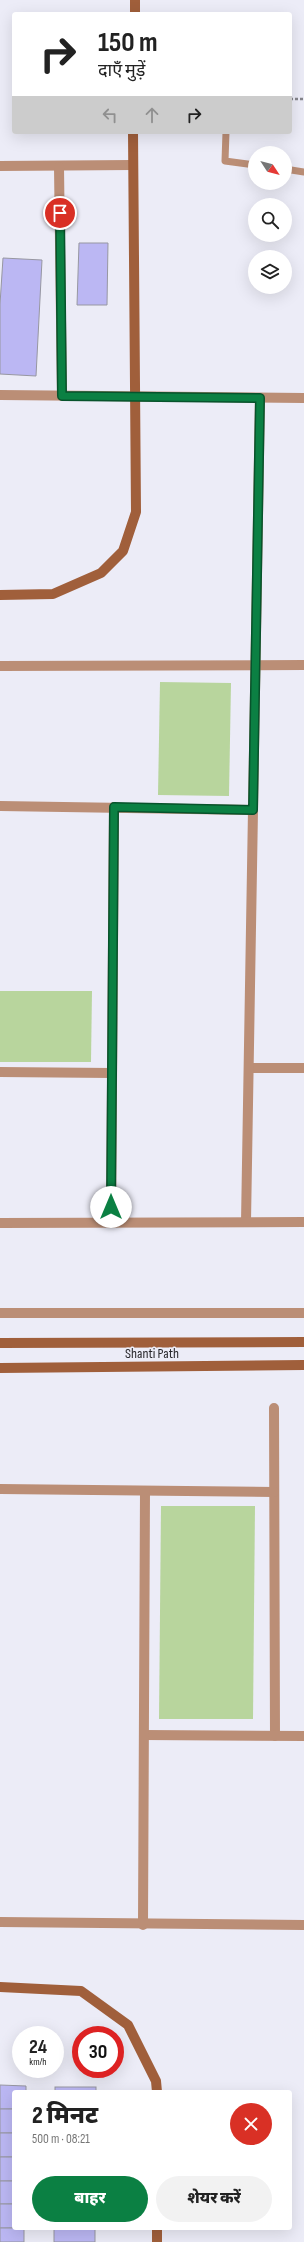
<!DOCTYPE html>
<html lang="hi">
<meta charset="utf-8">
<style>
body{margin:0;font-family:"Sofia Sans Condensed","Noto Sans Devanagari",sans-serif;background:#f2f2f2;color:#222;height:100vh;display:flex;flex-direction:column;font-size:15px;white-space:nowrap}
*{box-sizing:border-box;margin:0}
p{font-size:13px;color:#767676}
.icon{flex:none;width:22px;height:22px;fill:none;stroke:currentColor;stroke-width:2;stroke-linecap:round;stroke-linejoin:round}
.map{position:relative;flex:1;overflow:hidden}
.panel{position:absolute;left:12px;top:2090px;width:280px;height:140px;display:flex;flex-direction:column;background:#fff;border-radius:4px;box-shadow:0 4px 16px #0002}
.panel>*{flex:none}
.banner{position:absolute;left:12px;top:12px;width:280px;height:122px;border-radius:4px;box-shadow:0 4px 16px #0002;background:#fff;color:#222;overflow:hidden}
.needle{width:26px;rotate:126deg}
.buttons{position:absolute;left:248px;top:146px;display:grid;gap:8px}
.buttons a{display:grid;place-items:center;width:44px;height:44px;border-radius:50%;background:#fff;box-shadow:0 4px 16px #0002;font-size:20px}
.speed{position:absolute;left:12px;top:2026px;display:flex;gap:8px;font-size:20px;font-weight:700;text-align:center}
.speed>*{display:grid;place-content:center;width:52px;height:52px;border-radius:50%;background:#fff;box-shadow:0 4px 16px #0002;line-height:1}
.speed small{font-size:10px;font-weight:400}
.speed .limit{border:6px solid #d22;background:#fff;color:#111}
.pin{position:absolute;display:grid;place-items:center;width:34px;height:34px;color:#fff;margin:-17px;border:2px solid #fff;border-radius:50%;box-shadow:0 1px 4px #0007}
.me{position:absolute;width:44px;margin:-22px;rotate:0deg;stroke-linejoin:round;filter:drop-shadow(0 0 3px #0008)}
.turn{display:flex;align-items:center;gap:14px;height:84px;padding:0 20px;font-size:18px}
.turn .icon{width:52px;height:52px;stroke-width:2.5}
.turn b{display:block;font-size:28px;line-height:34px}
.lanes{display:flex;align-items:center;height:38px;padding:0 20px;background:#0003;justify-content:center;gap:20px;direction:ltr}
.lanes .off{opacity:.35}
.round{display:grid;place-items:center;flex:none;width:42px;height:42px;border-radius:21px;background:#f2f2f2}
.summary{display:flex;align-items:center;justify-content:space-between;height:68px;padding:0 20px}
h1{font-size:24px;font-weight:800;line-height:30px}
.button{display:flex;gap:8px;margin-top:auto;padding:8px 20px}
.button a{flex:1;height:46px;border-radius:24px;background:#0b8043;color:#fff;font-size:16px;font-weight:800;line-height:46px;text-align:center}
.button a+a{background:#f2f2f2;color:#222}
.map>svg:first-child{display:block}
.green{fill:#b8d59d}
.building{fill:#bbb7f3;stroke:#9797a1}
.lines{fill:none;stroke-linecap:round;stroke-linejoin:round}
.path{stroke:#85858c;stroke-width:2.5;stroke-dasharray:3 2;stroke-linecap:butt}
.lane{stroke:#bb8e76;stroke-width:7}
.street{stroke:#bb8e76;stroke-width:10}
.secondary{stroke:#a05f3b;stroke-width:10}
.route-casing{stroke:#07532c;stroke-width:10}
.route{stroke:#0b8043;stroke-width:7}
.labels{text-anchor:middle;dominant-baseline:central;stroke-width:3;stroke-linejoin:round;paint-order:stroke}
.street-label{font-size:14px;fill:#252428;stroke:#ececf7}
</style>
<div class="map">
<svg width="304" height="2242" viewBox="0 0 304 2242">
<rect width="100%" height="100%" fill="#ececf7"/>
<g class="green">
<path d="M160,682L231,683L229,796L158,795Z"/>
<path d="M0,991H92L91,1062H0Z"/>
<path d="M161,1506H255L253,1719H159Z"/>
</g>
<g class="building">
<path d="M79,243H108L107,305H77Z"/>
<path d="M3,258L42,260L36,376L0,374V304Z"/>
<path d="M0,2085L26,2086V2092H14V2109H0Z"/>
<rect x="55" y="2087" width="41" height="5"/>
<rect x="0" y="2109" width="14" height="24"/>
<rect x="0" y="2133" width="14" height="24"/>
<rect x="0" y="2157" width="14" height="24"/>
<rect x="0" y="2181" width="14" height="23"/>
<path d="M0,2204H14V2228H24H0Z"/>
<rect x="0" y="2228" width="24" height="14"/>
<rect x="54" y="2228" width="41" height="1"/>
<rect x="54" y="2229" width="41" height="13"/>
</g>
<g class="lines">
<path class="path" d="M290,99H304"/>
<g class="lane">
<path d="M226,132L225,161L255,165"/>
<path d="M285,169L304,172"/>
</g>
<g class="street">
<path d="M0,166L132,165"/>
<path d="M59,167L62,396"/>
<path d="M0,395L304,398"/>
<path d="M0,666L304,665"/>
<path d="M0,806L253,810"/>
<path d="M249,1068H304"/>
<path d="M0,1072L112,1073"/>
<path d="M111,1222L114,807"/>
<path d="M246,1222L260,398"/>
<path d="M0,1223L304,1222"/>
<path d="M0,1313H304"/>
<path d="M274,1408L275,1736"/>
<path d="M0,1489L274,1492"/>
<path d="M144,1735L304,1736"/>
<path d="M0,1922L304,1925"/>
<path d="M143,1925L145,1491"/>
</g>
<g class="secondary">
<path d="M135,14V0"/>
<path d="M0,595L53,594L101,573L123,551L136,512L133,132"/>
<path d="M0,1343L304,1342"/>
<path d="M0,1368L304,1365"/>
<path d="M0,1987L81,1991L128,2025L156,2081L157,2092"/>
<path d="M157,2242V2228"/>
</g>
</g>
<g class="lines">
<g class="route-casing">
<path id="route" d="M60,213L62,396L260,398L253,810L114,807L111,1207"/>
</g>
<use href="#route" class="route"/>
</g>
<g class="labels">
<g class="street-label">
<text x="152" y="1353">Shanti Path</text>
</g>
</g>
</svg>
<div class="buttons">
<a><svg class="needle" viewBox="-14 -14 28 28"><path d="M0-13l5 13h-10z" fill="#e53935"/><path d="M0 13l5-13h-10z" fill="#767676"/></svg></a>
<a><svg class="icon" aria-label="search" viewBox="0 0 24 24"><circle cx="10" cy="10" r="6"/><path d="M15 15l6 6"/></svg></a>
<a><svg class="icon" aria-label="layers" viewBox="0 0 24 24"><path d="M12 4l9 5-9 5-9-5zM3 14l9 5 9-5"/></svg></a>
</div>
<div class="speed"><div>24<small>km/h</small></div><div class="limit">30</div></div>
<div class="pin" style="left:60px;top:213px;background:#d93025"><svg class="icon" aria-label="arrive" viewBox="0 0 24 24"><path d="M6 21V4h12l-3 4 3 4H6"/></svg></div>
<svg class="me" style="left:111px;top:1207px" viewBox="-20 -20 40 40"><circle r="19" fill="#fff"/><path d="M0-13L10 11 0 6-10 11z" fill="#0b8043"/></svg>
<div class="banner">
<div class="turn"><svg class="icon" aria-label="right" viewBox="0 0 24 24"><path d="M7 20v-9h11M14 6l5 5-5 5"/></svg><div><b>150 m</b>दाएँ मुड़ें</div></div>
<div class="lanes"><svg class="icon off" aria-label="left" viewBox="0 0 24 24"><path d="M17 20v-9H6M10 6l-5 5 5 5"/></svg><svg class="icon off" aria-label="ahead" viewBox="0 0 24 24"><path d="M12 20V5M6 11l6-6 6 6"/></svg><svg class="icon" aria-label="right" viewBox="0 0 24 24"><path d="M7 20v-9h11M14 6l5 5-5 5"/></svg></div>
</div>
<section class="panel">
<div class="summary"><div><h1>2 मिनट</h1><p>500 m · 08:21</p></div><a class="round" style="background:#d93025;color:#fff"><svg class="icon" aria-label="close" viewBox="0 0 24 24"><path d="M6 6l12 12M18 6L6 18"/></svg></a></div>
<div class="button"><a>बाहर</a><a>शेयर करें</a></div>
</section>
</div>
